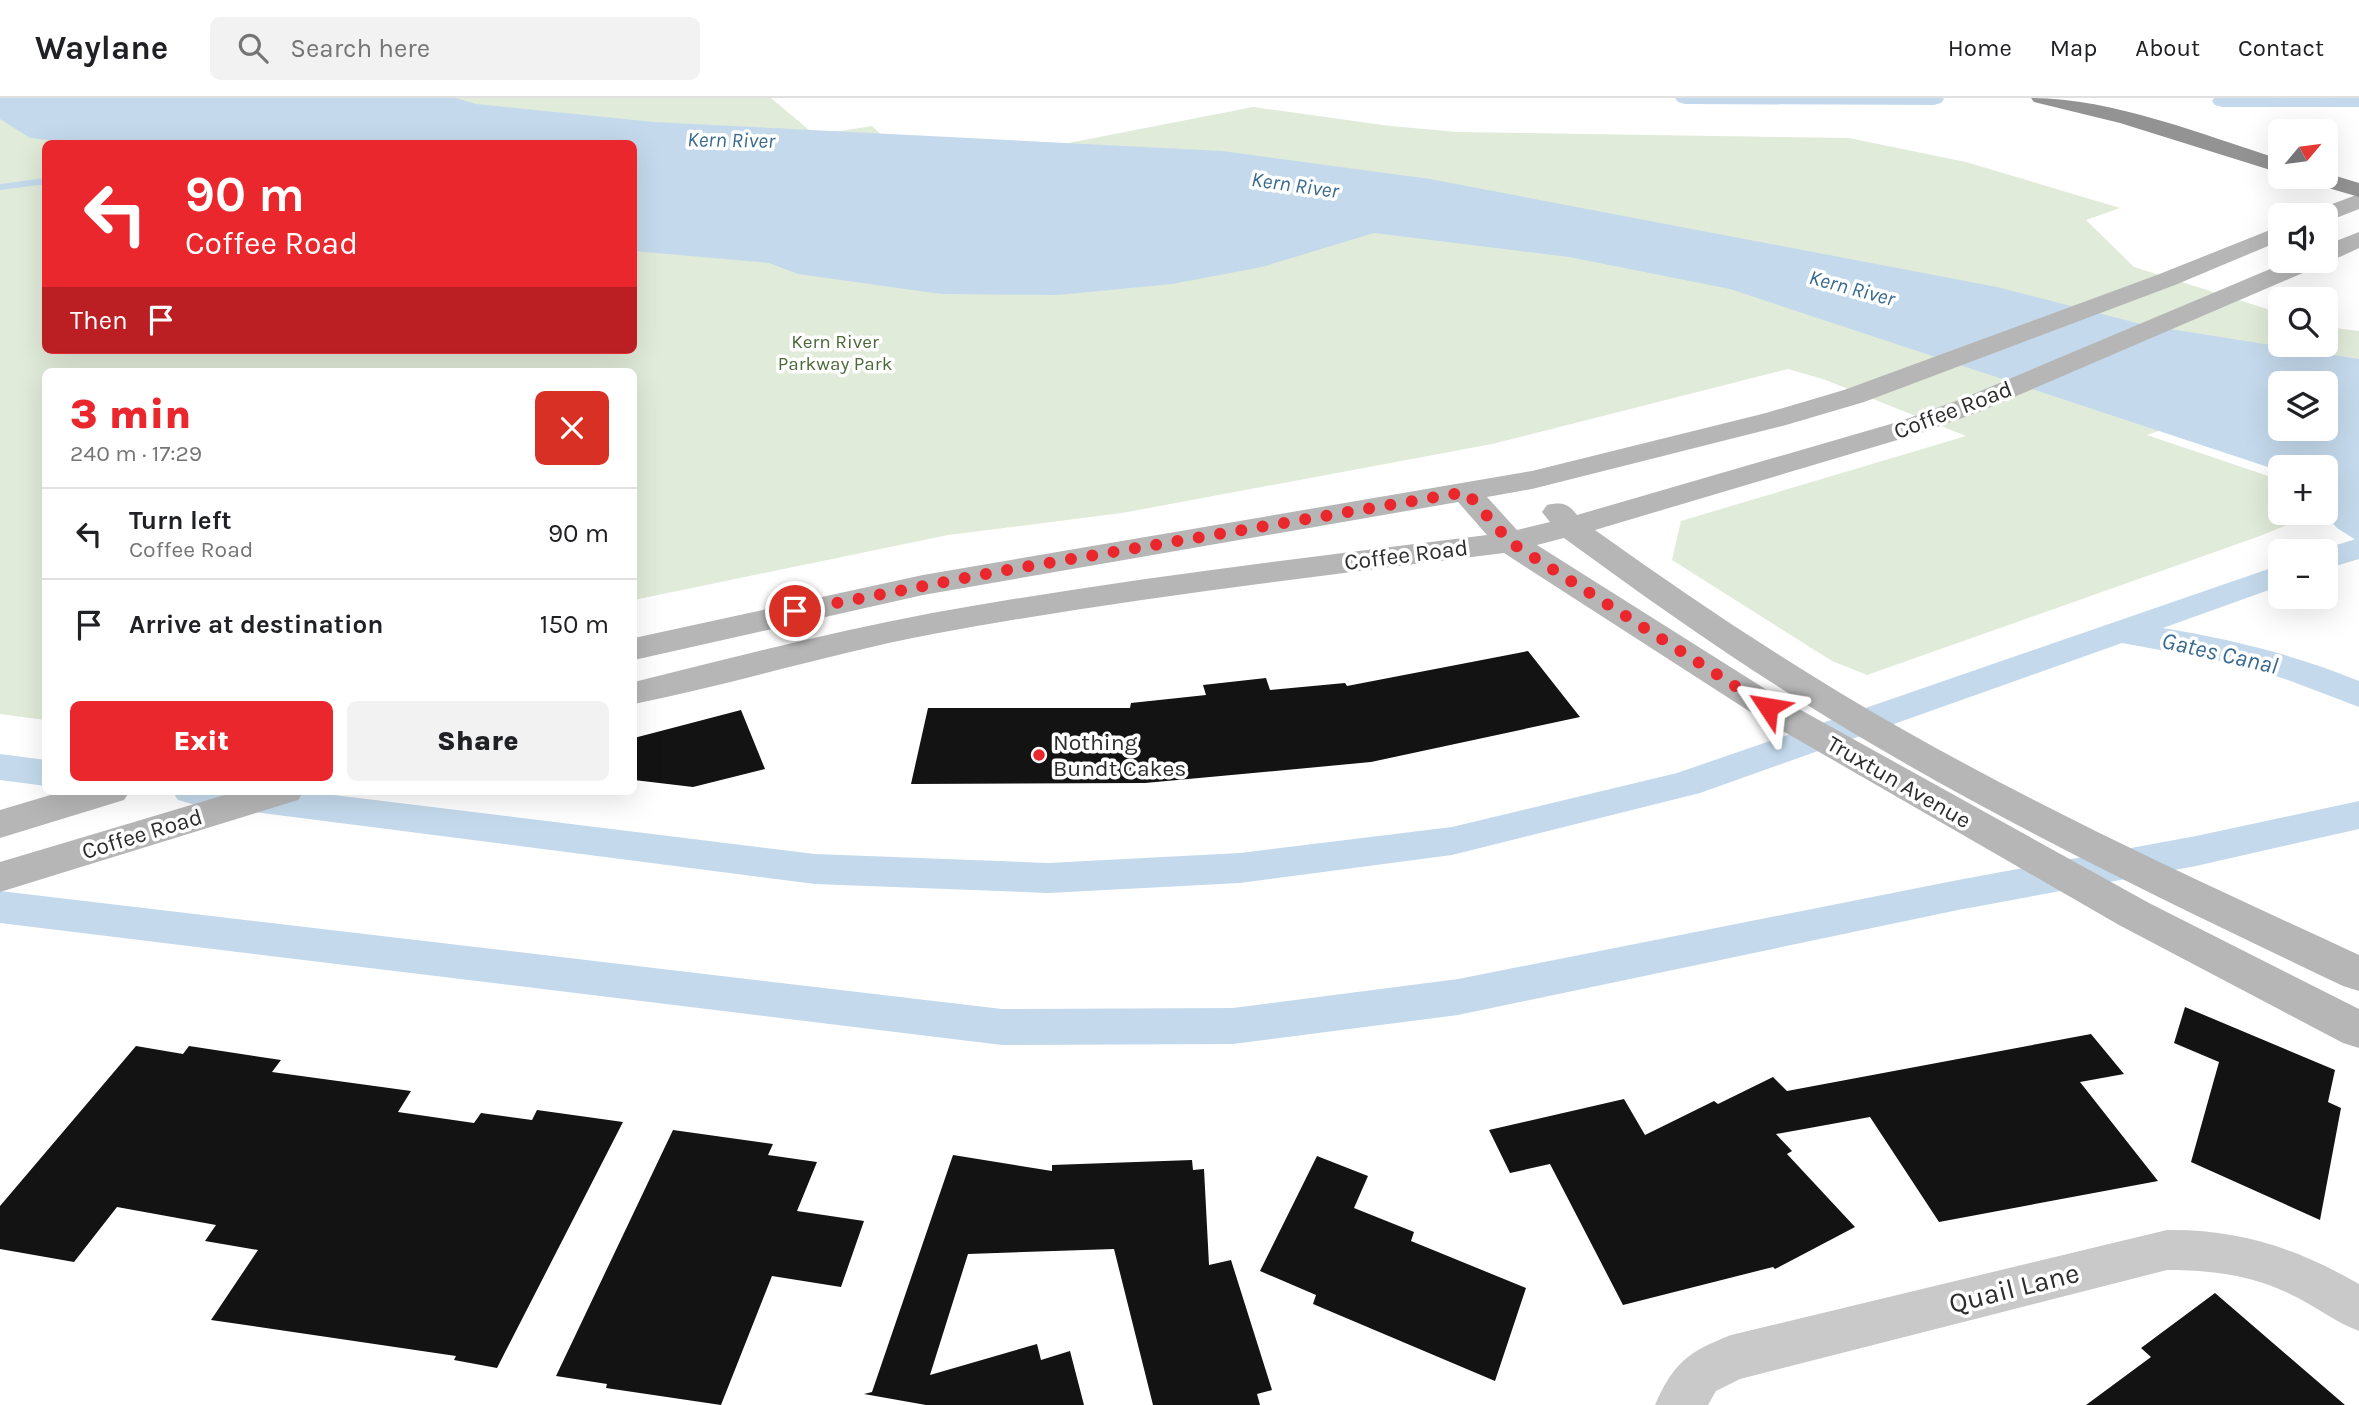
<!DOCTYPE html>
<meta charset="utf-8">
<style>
body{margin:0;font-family:Karla,sans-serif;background:#f2f2f2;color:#202124;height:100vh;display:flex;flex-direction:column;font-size:26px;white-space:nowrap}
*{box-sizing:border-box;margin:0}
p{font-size:23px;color:#757577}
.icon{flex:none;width:38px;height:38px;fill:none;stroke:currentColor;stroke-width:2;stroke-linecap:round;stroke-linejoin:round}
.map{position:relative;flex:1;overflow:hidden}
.side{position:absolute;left:42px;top:270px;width:595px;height:427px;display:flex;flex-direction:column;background:#fff;border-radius:10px;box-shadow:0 7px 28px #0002}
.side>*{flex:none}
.guide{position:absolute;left:42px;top:42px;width:595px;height:214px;border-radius:10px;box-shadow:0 7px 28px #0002;background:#ea272c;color:#fff;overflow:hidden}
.needle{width:46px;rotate:61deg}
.controls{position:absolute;left:2268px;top:21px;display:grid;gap:14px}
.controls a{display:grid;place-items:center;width:70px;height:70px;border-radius:10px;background:#fff;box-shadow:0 7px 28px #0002;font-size:35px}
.pin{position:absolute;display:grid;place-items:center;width:60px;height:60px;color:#fff;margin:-30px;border:4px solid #fff;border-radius:50%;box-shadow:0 2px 7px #0007}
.me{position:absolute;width:77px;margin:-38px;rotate:303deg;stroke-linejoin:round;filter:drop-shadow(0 0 5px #0008)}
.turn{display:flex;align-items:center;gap:24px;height:147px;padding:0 28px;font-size:32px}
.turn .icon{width:91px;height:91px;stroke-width:2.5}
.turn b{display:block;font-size:49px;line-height:60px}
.then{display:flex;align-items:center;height:66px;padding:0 28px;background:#0003;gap:14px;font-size:26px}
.round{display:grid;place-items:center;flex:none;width:74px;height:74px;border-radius:10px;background:#f2f2f2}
.headline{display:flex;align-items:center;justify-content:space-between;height:119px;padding:0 28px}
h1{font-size:42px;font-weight:800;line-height:52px;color:#ea272c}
.action{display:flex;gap:14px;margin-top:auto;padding:14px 28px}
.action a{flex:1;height:80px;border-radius:10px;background:#ea272c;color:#fff;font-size:28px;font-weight:800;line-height:80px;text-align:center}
.action a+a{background:#f2f2f2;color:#202124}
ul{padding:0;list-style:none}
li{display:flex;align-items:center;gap:21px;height:91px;padding:0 28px;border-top:2px solid #e0e0e0}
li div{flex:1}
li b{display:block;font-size:26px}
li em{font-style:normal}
header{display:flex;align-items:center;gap:42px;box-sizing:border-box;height:98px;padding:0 35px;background:#fff;border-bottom:2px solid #e0e0e0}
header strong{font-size:33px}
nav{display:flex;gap:38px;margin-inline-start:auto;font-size:24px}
.search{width:490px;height:63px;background:#f2f2f2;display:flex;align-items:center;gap:18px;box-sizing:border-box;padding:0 24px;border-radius:10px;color:#757577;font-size:26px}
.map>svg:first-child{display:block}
.green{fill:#e1ebd9;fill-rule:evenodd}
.water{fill:#c4daec;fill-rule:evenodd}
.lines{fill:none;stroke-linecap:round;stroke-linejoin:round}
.stream{stroke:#c4daec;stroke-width:6}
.canal{fill:#c4daec;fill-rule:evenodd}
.building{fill:#131313}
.minor{fill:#c9c9c9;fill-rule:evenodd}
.secondary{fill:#b6b6b6;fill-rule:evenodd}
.motorway{fill:#939393;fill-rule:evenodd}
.route{stroke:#ea272c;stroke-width:12;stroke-dasharray:0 21.6}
.poi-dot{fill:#ea272c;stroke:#fff;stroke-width:2.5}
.labels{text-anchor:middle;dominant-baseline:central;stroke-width:7;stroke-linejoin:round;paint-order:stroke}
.far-park-label{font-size:19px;fill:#4d6939;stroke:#fff}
.far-water-label{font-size:21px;font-style:italic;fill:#386a90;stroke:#fff}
.street-label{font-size:23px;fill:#2c2c2c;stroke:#fff}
.poi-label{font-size:23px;fill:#2c2c2c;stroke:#fff;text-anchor:start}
.water-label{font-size:24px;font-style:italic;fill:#386a90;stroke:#fff}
.near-street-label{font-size:28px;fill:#2c2c2c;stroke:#fff}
</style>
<header>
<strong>Waylane</strong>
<div class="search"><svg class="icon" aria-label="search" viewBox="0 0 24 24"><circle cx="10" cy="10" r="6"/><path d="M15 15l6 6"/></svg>Search here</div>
<nav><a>Home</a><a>Map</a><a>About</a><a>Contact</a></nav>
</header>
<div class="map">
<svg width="2359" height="1307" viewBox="0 0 2359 1307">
<rect width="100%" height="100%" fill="#fff"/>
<path class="green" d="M0,0H771L815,37L872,28L920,74L1253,9L1390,28L1458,34L1849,40L1966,64L2120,110L2086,122L2134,169L2280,215V247H2326V229L2359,233V265L2280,285V291L2147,337L2280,382V415L2311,417L2260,438L1867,577L1832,563L1672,462L1681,423L1966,338L1823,281L1788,271L1492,346L1122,415L948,437L634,502V273H46L45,622L0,616ZM46,46H634V252H46Z"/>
<path class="water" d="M0,0H456L476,6L654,24L1222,53L1430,81L1997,189L2145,227L2359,261V444L2337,430L2324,415L2326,369H2280V373L1730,191L1569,159L1374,135L1262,169L1172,186L1058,197L941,196L798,176L769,165L634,153V46L74,45L30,40L0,21ZM2280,285H2326V331H2280Z"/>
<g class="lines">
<path class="stream" d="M0,89L46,83"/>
<g class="canal">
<path d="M1675,0H1943L1944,1L1941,5L1934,7L1685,6L1678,4Z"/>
<path d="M2214,0H2359V9H2222L2215,7L2212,3Z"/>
<path d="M2359,440V461L2326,471V453H2317Z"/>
<path d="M2280,467V488L2163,530C2230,541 2296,557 2359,583V609L2288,582L2237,566L2122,545L1700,695L1452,757L1240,785L1048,795L815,786L192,706L178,702L172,693H301L815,756L1048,765L1240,755L1452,729L1677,675Z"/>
<path d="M0,656L46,662V688L0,682Z"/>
<path d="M2359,703V731L2196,768L1958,812L1458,917L1233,946L1002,947L0,825V793L1002,911L1233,910L1458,881L1958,782L2196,738Z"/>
</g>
</g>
<g class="building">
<path d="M1528,553L1580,619L1371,664L1145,685L911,686L928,610H1130L1131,605L1206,597L1203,587L1266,580L1270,592L1345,585L1347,588Z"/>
<path d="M741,612L765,671L693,689L634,682V640Z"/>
<path d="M2185,909L2335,972L2328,1004L2341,1010L2320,1122L2191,1064L2219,964L2174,945Z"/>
<path d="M2091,936L2124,976L2080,984L2158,1083L1939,1124L1870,1019L1776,1036L1792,1053L1787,1056L1855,1129L1775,1171L1773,1169L1623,1207L1550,1066L1510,1075L1489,1032L1624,1001L1645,1037L1714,1003L1718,1006L1773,979L1787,993Z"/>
<path d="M136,948L183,956L189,948L281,962L272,974L411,993L398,1014L474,1025L481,1015L532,1022L537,1012L623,1024L497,1270L454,1262L456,1258L211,1222L258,1152L205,1143L216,1127L117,1109L74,1164L0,1151V1108Z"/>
<path d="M673,1032L773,1046L768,1057L817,1064L797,1113L864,1123L841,1189L772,1178L721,1307L606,1290L607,1286L556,1278Z"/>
<path d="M953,1057L1052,1073V1067L1192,1062L1193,1072L1204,1071L1209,1167L1231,1162L1272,1292L1257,1296L1260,1307H1153L1114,1151L968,1156L930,1277L1037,1246L1041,1262L1070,1253L1084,1307H926L864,1296L872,1294Z"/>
<path d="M1317,1058L1368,1078L1354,1110L1414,1134L1411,1143L1526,1190L1495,1283L1313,1206L1316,1197L1260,1173Z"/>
<path d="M2215,1195L2345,1307H2086L2151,1259L2141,1250Z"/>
</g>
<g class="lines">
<path class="minor" d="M2167,1132C2239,1131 2296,1150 2359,1186V1233C2335,1224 2315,1208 2292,1197C2252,1177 2212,1172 2167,1172L1740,1281L1716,1293L1708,1307H1655C1674,1264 1688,1254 1731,1237Z"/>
<g class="secondary">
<path d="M2359,96V111L2326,124V117H2312L2316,112Z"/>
<path d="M2280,128V143L2175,187L1864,304L1786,327L1532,391L1487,399L1517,432L1550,424L1542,414L1547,407C1561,404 1568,405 1577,417L1901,323L1964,300L2289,163H2322L2319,168L1984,312L1921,335L1595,432C1694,503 1796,571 1902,631C2050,715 2205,786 2359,857V893L2343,888C2186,813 2027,737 1877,649C1768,586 1665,514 1564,440L1537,447L1781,601L2149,805L2359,911V950L2343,945L2119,827L1755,617L1504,455C1313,479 1122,501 933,536C832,555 734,586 634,606V584C733,559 832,534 932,515C1116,482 1301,460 1487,437L1458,404L923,497L634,562V540L923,477L1532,373L1766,315L1844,292L2157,177Z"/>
<path d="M2359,134V150C2348,155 2336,162 2324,163H2326V147Z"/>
<path d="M64,693H130L124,702L0,740V712Z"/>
<path d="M238,693H304L298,702L0,794V764Z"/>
</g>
<g class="motorway">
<path d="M2031,0C2113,0 2202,37 2280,61V75L2120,25L2034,4Z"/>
<path d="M2326,75L2359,85V99L2308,84L2305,79H2326Z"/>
</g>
</g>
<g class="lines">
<path class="route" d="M795,513L1001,473L1466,394L1510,444L1768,609"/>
</g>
<circle class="poi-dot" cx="1039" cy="657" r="7"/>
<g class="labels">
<g class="far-park-label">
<text x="835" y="244">Kern River<tspan x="835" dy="22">Parkway Park</tspan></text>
</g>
<g class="far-water-label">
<text transform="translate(731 42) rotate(1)">Kern River</text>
<text transform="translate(1295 87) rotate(8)">Kern River</text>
<text transform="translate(1852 190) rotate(15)">Kern River</text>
</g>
<g class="street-label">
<text transform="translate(1953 312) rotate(-21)">Coffee Road</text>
<text transform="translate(1406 457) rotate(-7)">Coffee Road</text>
<text transform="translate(1899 684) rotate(30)">Truxtun Avenue</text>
<text transform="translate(142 736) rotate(-17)">Coffee Road</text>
</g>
<g class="poi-label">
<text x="1053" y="644">Nothing<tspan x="1053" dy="26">Bundt Cakes</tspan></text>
</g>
<g class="water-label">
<text transform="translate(2220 555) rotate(13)">Gates Canal</text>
</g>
<g class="near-street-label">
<text transform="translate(2014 1190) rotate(-14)">Quail Lane</text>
</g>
</g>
</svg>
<div class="controls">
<a><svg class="needle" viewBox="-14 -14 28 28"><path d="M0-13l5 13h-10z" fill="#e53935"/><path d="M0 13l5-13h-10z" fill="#757577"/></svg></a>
<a><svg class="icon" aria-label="sound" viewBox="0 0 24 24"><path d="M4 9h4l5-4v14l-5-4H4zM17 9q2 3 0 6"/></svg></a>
<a><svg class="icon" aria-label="search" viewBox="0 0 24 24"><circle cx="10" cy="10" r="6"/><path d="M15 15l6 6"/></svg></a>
<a><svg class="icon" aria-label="layers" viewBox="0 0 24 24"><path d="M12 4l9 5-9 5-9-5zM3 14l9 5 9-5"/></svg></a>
<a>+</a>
<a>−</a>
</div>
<div class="pin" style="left:795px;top:513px;background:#d93025"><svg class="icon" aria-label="arrive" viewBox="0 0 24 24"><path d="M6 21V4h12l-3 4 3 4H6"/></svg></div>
<svg class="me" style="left:1768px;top:609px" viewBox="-20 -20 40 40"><path d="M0-17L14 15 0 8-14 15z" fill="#ea272c" stroke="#fff" stroke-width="4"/></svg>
<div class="guide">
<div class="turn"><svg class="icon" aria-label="left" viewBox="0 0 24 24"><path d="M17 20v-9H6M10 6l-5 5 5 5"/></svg><div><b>90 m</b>Coffee Road</div></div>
<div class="then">Then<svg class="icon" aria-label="arrive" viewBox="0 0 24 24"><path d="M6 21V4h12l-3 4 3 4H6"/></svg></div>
</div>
<section class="side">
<div class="headline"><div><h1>3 min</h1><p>240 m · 17:29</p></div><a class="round" style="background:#d93025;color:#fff"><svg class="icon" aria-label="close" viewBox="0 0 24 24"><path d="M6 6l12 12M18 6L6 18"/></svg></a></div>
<ul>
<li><svg class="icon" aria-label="left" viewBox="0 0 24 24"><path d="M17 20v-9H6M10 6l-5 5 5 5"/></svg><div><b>Turn left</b><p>Coffee Road</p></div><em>90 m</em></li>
<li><svg class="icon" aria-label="arrive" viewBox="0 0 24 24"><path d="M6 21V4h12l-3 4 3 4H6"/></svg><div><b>Arrive at destination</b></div><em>150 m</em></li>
</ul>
<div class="action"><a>Exit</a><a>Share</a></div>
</section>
</div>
